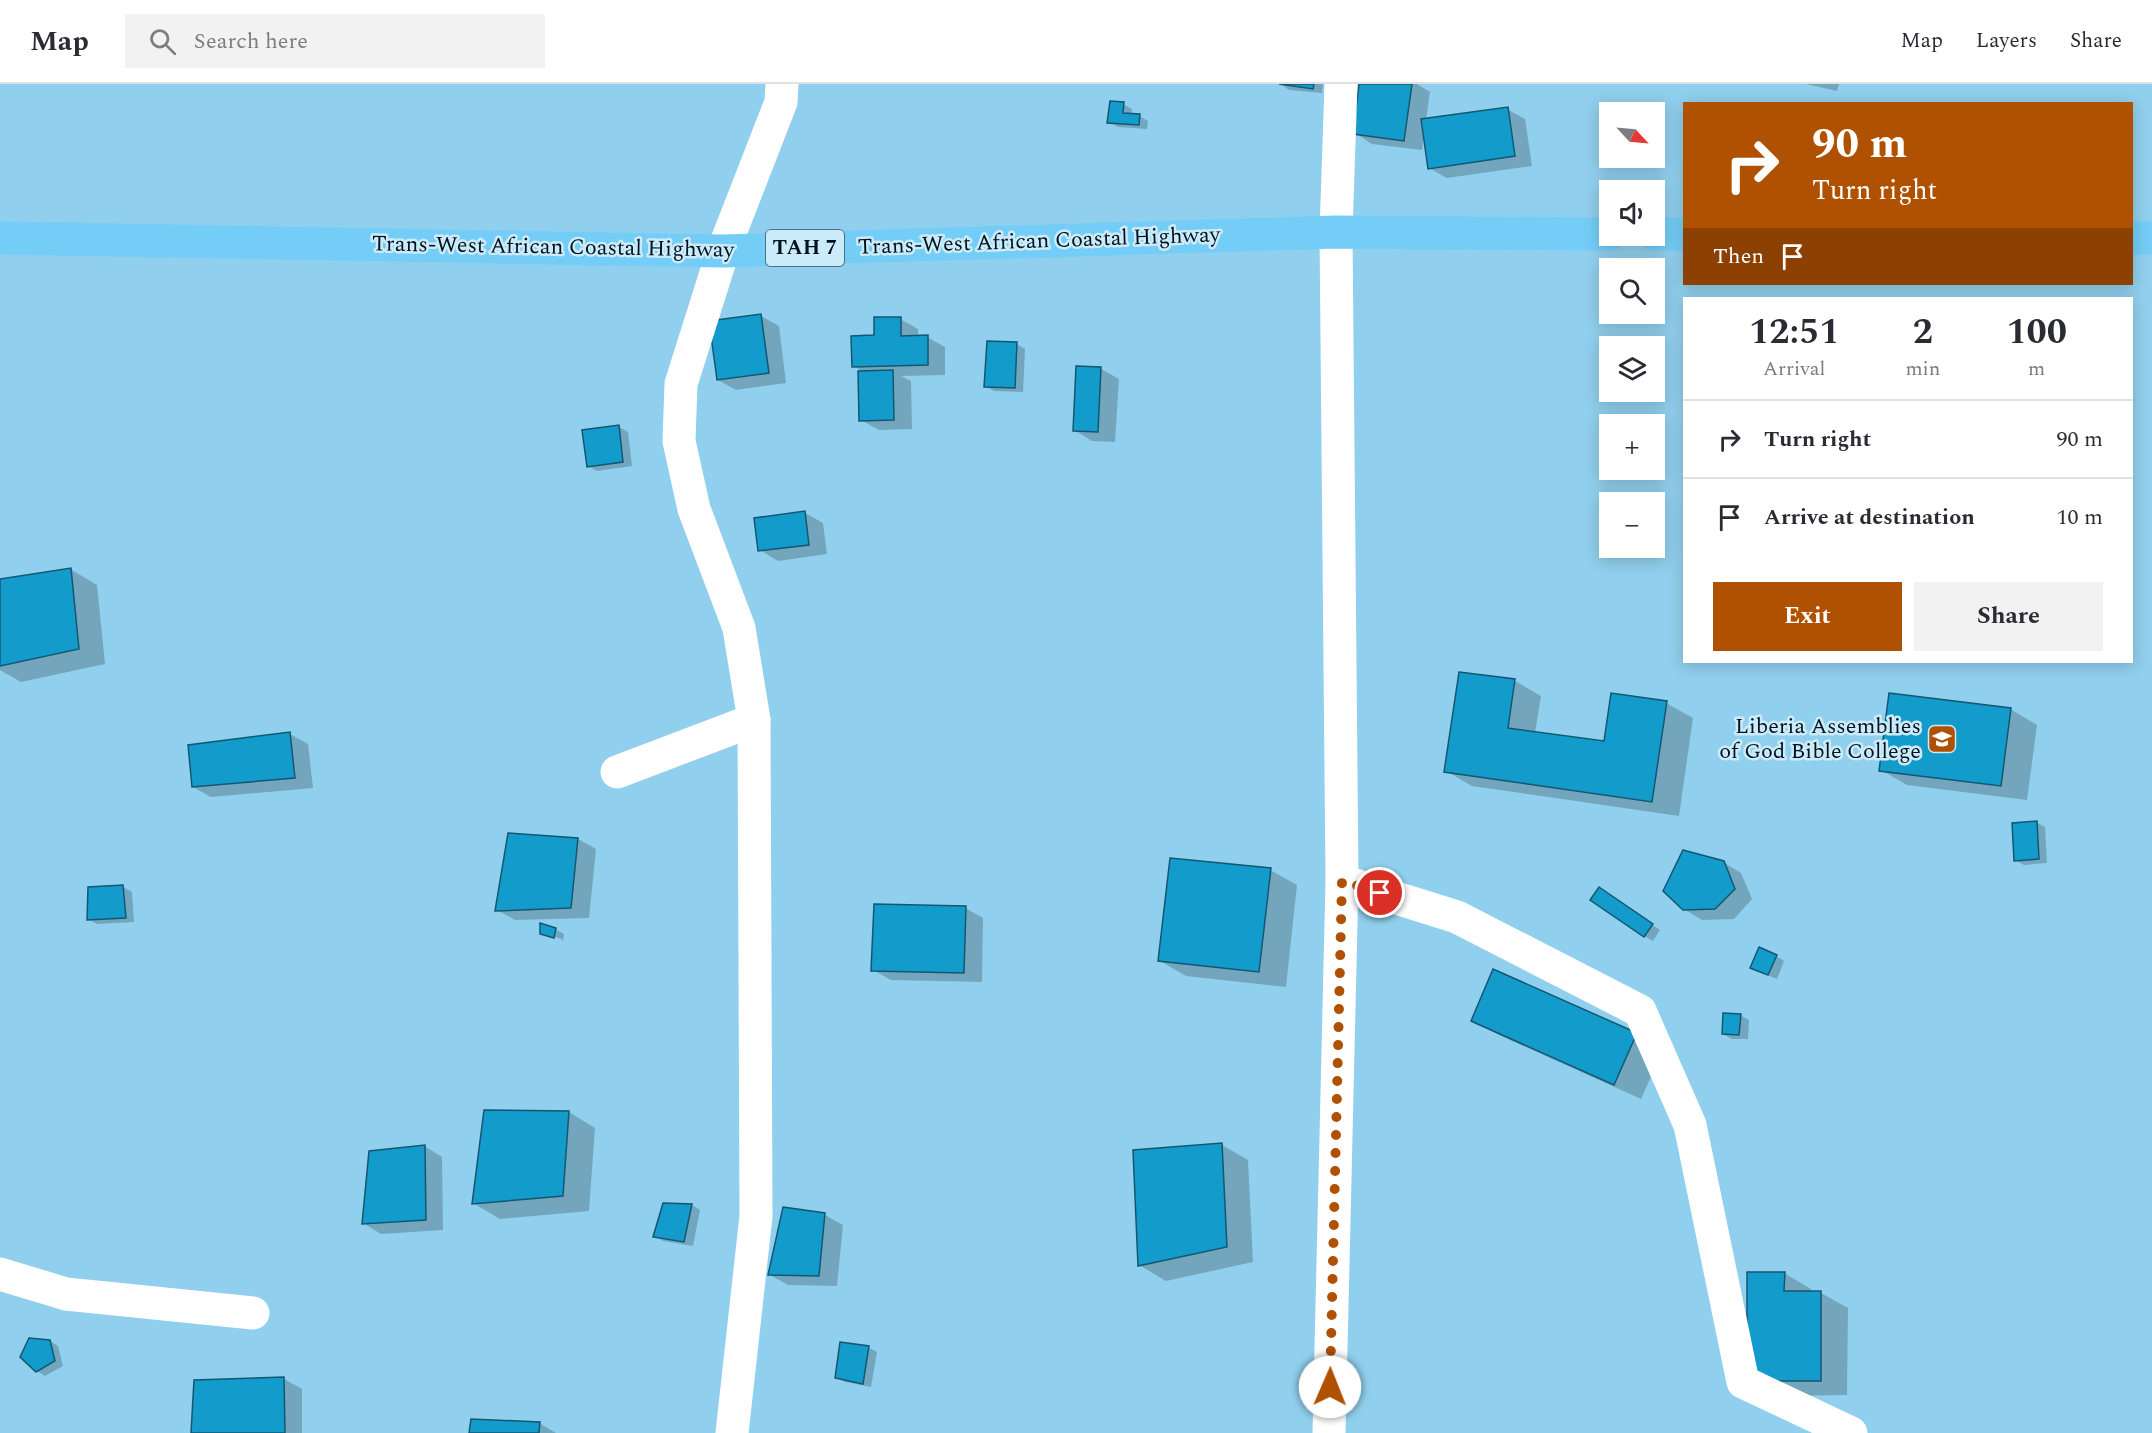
<!DOCTYPE html>
<meta charset="utf-8">
<style>
body{margin:0;font-family:Spectral,serif;background:#f2f2f3;color:#2b2b33;height:100vh;display:flex;flex-direction:column;font-size:22px;white-space:nowrap}
*{box-sizing:border-box;margin:0}
p{font-size:20px;color:#7c7c81}
.icon{flex:none;width:33px;height:33px;fill:none;stroke:currentColor;stroke-width:2;stroke-linecap:round;stroke-linejoin:round}
.map{position:relative;flex:1;overflow:hidden}
.side{position:absolute;left:1683px;top:213px;width:450px;height:366px;display:flex;flex-direction:column;background:#fff;border-radius:0px;box-shadow:0 3px 15px #0003}
.side>*{flex:none}
.hud{position:absolute;left:1683px;top:18px;width:450px;height:183px;border-radius:0px;box-shadow:0 3px 15px #0003;background:#b05102;color:#fff;overflow:hidden}
.needle{width:39px;rotate:116deg}
.buttons{position:absolute;left:1599px;top:18px;display:grid;gap:12px}
.buttons a{display:grid;place-items:center;width:66px;height:66px;border-radius:0px;background:#fff;box-shadow:0 3px 15px #0003;font-size:30px}
.pin{position:absolute;display:grid;place-items:center;width:51px;height:51px;color:#fff;margin:-26px;border:3px solid #fff;border-radius:50%;box-shadow:0 2px 6px #0007}
.me{position:absolute;width:66px;margin:-33px;rotate:1deg;stroke-linejoin:round;filter:drop-shadow(0 0 4px #0008)}
.turn{display:flex;align-items:center;gap:21px;height:126px;padding:0 30px;font-size:27px}
.turn .icon{width:78px;height:78px;stroke-width:2.5}
.turn b{display:block;font-size:42px;line-height:51px}
.then{display:flex;align-items:center;height:57px;padding:0 30px;background:#0003;gap:12px;font-size:22px}
.eta{display:flex;justify-content:space-evenly;align-items:center;height:102px;text-align:center}
.eta b{font-size:36px;font-weight:700;line-height:42px}
.cta{display:flex;gap:12px;margin-top:auto;padding:12px 30px}
.cta a{flex:1;height:69px;border-radius:0px;background:#b05102;color:#fff;font-size:24px;font-weight:700;line-height:69px;text-align:center}
.cta a+a{background:#f2f2f3;color:#2b2b33}
ul{padding:0;list-style:none}
li{display:flex;align-items:center;gap:18px;height:78px;padding:0 30px;border-top:2px solid #e1e1e2}
li div{flex:1}
li b{display:block;font-size:22px}
li em{font-style:normal}
header{display:flex;align-items:center;gap:36px;box-sizing:border-box;height:84px;padding:0 30px;background:#fff;border-bottom:2px solid #e1e1e2}
header strong{font-size:28px}
nav{display:flex;gap:33px;margin-inline-start:auto;font-size:21px}
.search{width:420px;height:54px;background:#f2f2f3;display:flex;align-items:center;gap:15px;box-sizing:border-box;padding:0 21px;border-radius:0px;color:#7c7c81;font-size:22px}
.map>svg:first-child{display:block}
.shadow{fill:#0003}
.building{fill:#129bcb;stroke:#145772;stroke-width:1.5}
.lines{fill:none;stroke-linecap:round;stroke-linejoin:round}
.minor{stroke:#fff;stroke-width:33}
.highway{stroke:#74cdf6;stroke-width:33}
.route{stroke:#b05102;stroke-width:10;stroke-dasharray:0 18}
.labels{text-anchor:middle;dominant-baseline:central;stroke-width:5;stroke-linejoin:round;paint-order:stroke}
.shield{fill:#ccebfa;stroke:#3d545f;stroke-width:1.5}
.shield-label{font-size:21px;font-weight:bold;fill:#00131d}
.street-label{font-size:22px;fill:#00131d;stroke:#ccebfa}
.poi-label{font-size:22px;fill:#00131d;stroke:#ccebfa;text-anchor:end}
</style>
<header>
<strong>Map</strong>
<div class="search"><svg class="icon" aria-label="search" viewBox="0 0 24 24"><circle cx="10" cy="10" r="6"/><path d="M15 15l6 6"/></svg>Search here</div>
<nav><a>Map</a><a>Layers</a><a>Share</a></nav>
</header>
<div class="map">
<svg width="2152" height="1349" viewBox="0 0 2152 1349">
<rect width="100%" height="100%" fill="#90cfed"/>
<g class="shadow">
<path d="M1281,0H1323L1322,9L1289,6Z"/>
<path d="M1361,0H1417L1430,8L1426,36L1507,25L1525,35L1532,82L1447,94L1429,84L1424,52L1422,66L1372,60L1355,49Z"/>
<path d="M1806,0H1839L1837,7Z"/>
<path d="M1123,20L1132,25L1131,31L1139,32L1148,37L1147,45L1118,43L1109,38Z"/>
<path d="M761,232L779,242L786,299L736,306L718,296Z"/>
<path d="M900,235L918,245V253H927L945,263V291L901,292L911,297L912,345L879,346L861,336L864,288L853,282L876,253Z"/>
<path d="M1016,260L1025,265L1023,308L994,307L985,302Z"/>
<path d="M1101,285L1119,295L1115,358L1092,357L1074,346Z"/>
<path d="M619,343L628,348L632,382L597,387L588,382Z"/>
<path d="M805,429L823,439L827,470L778,477L760,466Z"/>
<path d="M70,485L97,501L105,580L21,598L0,586V496Z"/>
<path d="M1515,597L1541,612L1535,649L1605,659L1666,619L1693,634L1679,732L1472,702L1446,687Z"/>
<path d="M2010,625L2037,641L2027,716L1907,701L1881,686Z"/>
<path d="M290,650L308,660L313,704L211,713L193,703Z"/>
<path d="M2036,738L2045,743L2047,779L2024,781L2015,776Z"/>
<path d="M578,755L596,765L589,834L515,836L497,826Z"/>
<path d="M1723,778L1741,789L1752,815L1734,835L1702,836L1684,825Z"/>
<path d="M1270,786L1297,801L1286,903L1186,892L1160,877Z"/>
<path d="M123,803L132,808L134,838L97,840L88,835Z"/>
<path d="M1607,810L1660,846L1653,857L1644,852Z"/>
<path d="M965,824L983,834L982,898L891,896L873,886Z"/>
<path d="M555,845L564,850L563,858L562,855L548,851V853L542,849Z"/>
<path d="M1776,872L1784,877L1777,895L1760,888Z"/>
<path d="M1494,887L1663,966L1641,1015L1499,951L1472,936Z"/>
<path d="M1740,931L1749,936L1748,955H1732L1723,950Z"/>
<path d="M569,1028L595,1044L589,1127L500,1135L473,1119Z"/>
<path d="M1222,1061L1248,1076L1253,1178L1166,1197L1139,1181Z"/>
<path d="M424,1062L442,1073L443,1146L381,1150L363,1139Z"/>
<path d="M664,1121H692L700,1126L693,1162L663,1157L655,1152Z"/>
<path d="M825,1131L843,1141L837,1202L788,1201L770,1191Z"/>
<path d="M1784,1189L1811,1205V1209H1821L1848,1224L1847,1311L1775,1312Z"/>
<path d="M50,1257L58,1262L63,1282L45,1292L37,1287Z"/>
<path d="M869,1264L877,1268L871,1303L845,1298L836,1293Z"/>
<path d="M284,1295L302,1305V1349H192Z"/>
<path d="M539,1339L556,1349H471Z"/>
</g>
<g class="building">
<path d="M1279,0H1314L1313,5Z"/>
<path d="M1359,0H1412L1404,57L1353,50Z"/>
<path d="M1110,17L1124,18L1123,29L1140,30L1139,41L1107,39Z"/>
<path d="M1508,23L1515,72L1428,85L1421,35Z"/>
<path d="M761,230L769,289L717,296L709,237Z"/>
<path d="M874,233H901V252L928,251V281L852,283L851,252L874,251Z"/>
<path d="M987,257L1017,258L1015,304L984,303Z"/>
<path d="M1076,282L1101,283L1098,348L1073,347Z"/>
<path d="M893,286L894,336L859,337L858,287Z"/>
<path d="M619,341L623,378L587,383L582,346Z"/>
<path d="M805,427L809,461L758,467L754,434Z"/>
<path d="M71,484L79,565L0,582V495Z"/>
<path d="M1459,588L1515,595L1508,644L1604,657L1611,609L1667,617L1652,718L1444,688Z"/>
<path d="M1889,609L2011,624L2001,702L1879,687Z"/>
<path d="M290,648L295,694L192,703L188,661Z"/>
<path d="M2037,737L2039,775L2014,777L2012,739Z"/>
<path d="M508,749L578,754L571,824L495,827Z"/>
<path d="M1683,766L1724,777L1735,805L1715,825L1683,826L1663,807Z"/>
<path d="M1170,774L1271,784L1259,888L1158,877Z"/>
<path d="M123,801L126,834L87,836L88,803Z"/>
<path d="M1599,803L1653,840L1644,853L1590,816Z"/>
<path d="M874,820L966,822L964,889L871,887Z"/>
<path d="M540,839L556,844L554,854L540,850Z"/>
<path d="M1759,863L1777,871L1768,891L1750,884Z"/>
<path d="M1493,885L1637,949L1614,1001L1471,937Z"/>
<path d="M1723,929L1741,930L1739,951L1722,950Z"/>
<path d="M484,1026L569,1027L563,1112L472,1120Z"/>
<path d="M1222,1059L1227,1163L1138,1182L1133,1066Z"/>
<path d="M425,1061L426,1136L362,1140L369,1067Z"/>
<path d="M663,1119L692,1120L684,1158L653,1153Z"/>
<path d="M783,1123L825,1129L819,1192L768,1191Z"/>
<path d="M1747,1188H1785L1784,1207H1821V1297H1747Z"/>
<path d="M29,1254L50,1256L55,1277L36,1288L20,1273Z"/>
<path d="M840,1258L869,1262L863,1300L835,1294Z"/>
<path d="M284,1293L285,1349H191L194,1296Z"/>
<path d="M471,1335L540,1338L539,1349H469Z"/>
</g>
<g class="lines">
<g class="minor">
<path d="M617,688L754,636L739,544L694,425L679,357L681,300L723,167L781,18L782,0"/>
<path d="M1342,797L1457,833L1640,927L1690,1041L1743,1298L1851,1349"/>
<path d="M0,1190L66,1210L253,1229"/>
<path d="M732,1349L756,1132L754,636"/>
<path d="M1329,1349L1342,797L1336,148L1341,0"/>
</g>
<g class="highway">
<path d="M1654,150H1684"/>
<path d="M0,154L723,167L1336,148L1610,150"/>
<path d="M2132,154H2152"/>
</g>
</g>
<g class="lines">
<path class="route" d="M1330,1303L1342,797L1380,809"/>
</g>
<defs>
<g id="university-square" transform="scale(1.5)"><rect x="-9" y="-9" width="18" height="18" rx="4" fill="#b05102" stroke="#ccebfa"/><path d="M0-5L7-2L0 1L-7-2ZM-4 1L0 2.5L4 1V4Q0 6-4 4Z" fill="#fff"/></g>
</defs>
<g fill-rule="evenodd">
<use href="#university-square" x="1942" y="655"/>
</g>
<g class="labels">
<rect class="shield" x="766" y="146" width="78" height="36" rx="4.5"/>
<g class="shield-label">
<text x="805" y="164">TAH 7</text>
</g>
<g class="street-label">
<text transform="translate(1039 157) rotate(-2)">Trans-West African Coastal Highway</text>
<text transform="translate(553 163) rotate(1)">Trans-West African Coastal Highway</text>
</g>
<g class="poi-label">
<text x="1921" y="642">Liberia Assemblies<tspan x="1921" dy="25">of God Bible College</tspan></text>
</g>
</g>
</svg>
<div class="buttons">
<a><svg class="needle" viewBox="-14 -14 28 28"><path d="M0-13l5 13h-10z" fill="#e53935"/><path d="M0 13l5-13h-10z" fill="#7c7c81"/></svg></a>
<a><svg class="icon" aria-label="sound" viewBox="0 0 24 24"><path d="M4 9h4l5-4v14l-5-4H4zM17 9q2 3 0 6"/></svg></a>
<a><svg class="icon" aria-label="search" viewBox="0 0 24 24"><circle cx="10" cy="10" r="6"/><path d="M15 15l6 6"/></svg></a>
<a><svg class="icon" aria-label="layers" viewBox="0 0 24 24"><path d="M12 4l9 5-9 5-9-5zM3 14l9 5 9-5"/></svg></a>
<a>+</a>
<a>−</a>
</div>
<div class="pin" style="left:1380px;top:809px;background:#d93025"><svg class="icon" aria-label="arrive" viewBox="0 0 24 24"><path d="M6 21V4h12l-3 4 3 4H6"/></svg></div>
<svg class="me" style="left:1330px;top:1303px" viewBox="-20 -20 40 40"><circle r="19" fill="#fff"/><path d="M0-13L10 11 0 6-10 11z" fill="#b05102"/></svg>
<div class="hud">
<div class="turn"><svg class="icon" aria-label="right" viewBox="0 0 24 24"><path d="M7 20v-9h11M14 6l5 5-5 5"/></svg><div><b>90 m</b>Turn right</div></div>
<div class="then">Then<svg class="icon" aria-label="arrive" viewBox="0 0 24 24"><path d="M6 21V4h12l-3 4 3 4H6"/></svg></div>
</div>
<section class="side">
<div class="eta">
<div><b>12:51</b><p>Arrival</p></div>
<div><b>2</b><p>min</p></div>
<div><b>100</b><p>m</p></div>
</div>
<ul>
<li><svg class="icon" aria-label="right" viewBox="0 0 24 24"><path d="M7 20v-9h11M14 6l5 5-5 5"/></svg><div><b>Turn right</b></div><em>90 m</em></li>
<li><svg class="icon" aria-label="arrive" viewBox="0 0 24 24"><path d="M6 21V4h12l-3 4 3 4H6"/></svg><div><b>Arrive at destination</b></div><em>10 m</em></li>
</ul>
<div class="cta"><a>Exit</a><a>Share</a></div>
</section>
</div>
